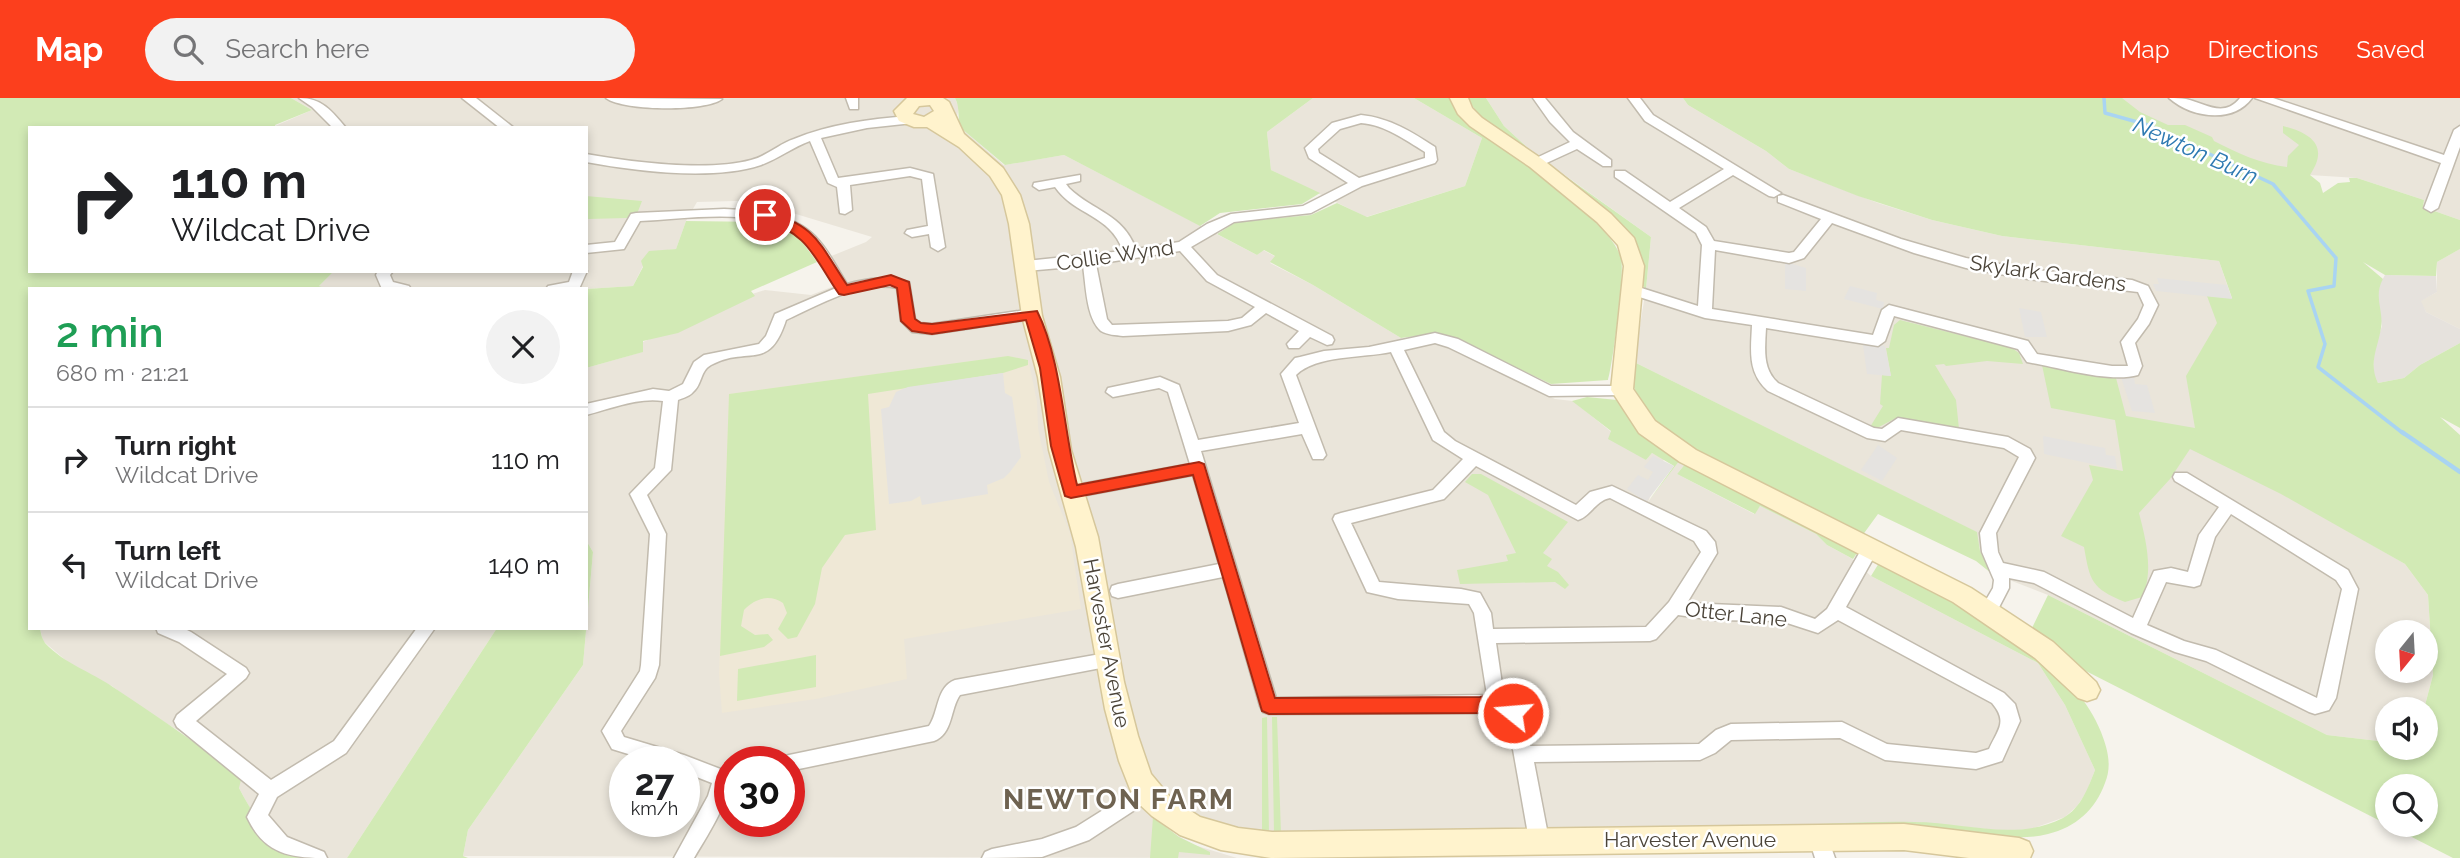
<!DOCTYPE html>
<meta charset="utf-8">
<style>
body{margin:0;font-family:Raleway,sans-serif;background:#f2f2f2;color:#202124;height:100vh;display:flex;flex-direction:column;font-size:26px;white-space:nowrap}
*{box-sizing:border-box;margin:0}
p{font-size:23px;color:#757577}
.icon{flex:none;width:38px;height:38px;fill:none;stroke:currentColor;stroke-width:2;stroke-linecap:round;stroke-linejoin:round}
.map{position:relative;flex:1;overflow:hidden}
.details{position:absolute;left:28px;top:189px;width:560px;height:343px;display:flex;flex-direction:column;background:#fff;border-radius:0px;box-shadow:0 4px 10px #0003}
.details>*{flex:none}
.top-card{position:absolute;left:28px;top:28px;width:560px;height:147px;border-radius:0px;box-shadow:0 4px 10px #0003;background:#fff;color:#202124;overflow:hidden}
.needle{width:46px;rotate:198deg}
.controls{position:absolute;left:2375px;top:522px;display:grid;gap:14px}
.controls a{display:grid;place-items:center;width:63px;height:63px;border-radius:50%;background:#fff;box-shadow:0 4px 10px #0003;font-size:35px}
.speed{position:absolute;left:609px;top:648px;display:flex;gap:14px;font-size:35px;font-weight:700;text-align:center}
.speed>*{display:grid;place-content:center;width:91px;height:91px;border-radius:50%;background:#fff;box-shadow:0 4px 10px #0003;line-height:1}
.speed small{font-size:18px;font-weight:400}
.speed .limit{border:10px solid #d22;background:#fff;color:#111}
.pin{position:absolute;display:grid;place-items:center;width:60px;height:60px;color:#fff;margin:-30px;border:4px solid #fff;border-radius:50%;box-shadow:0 2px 7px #0007}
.me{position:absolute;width:77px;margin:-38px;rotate:287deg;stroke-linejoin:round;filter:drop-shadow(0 0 5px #0008)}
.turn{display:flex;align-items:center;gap:24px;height:147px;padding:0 28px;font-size:32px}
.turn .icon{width:91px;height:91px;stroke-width:2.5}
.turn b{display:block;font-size:49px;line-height:60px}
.round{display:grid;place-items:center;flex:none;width:74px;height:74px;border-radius:37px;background:#f2f2f2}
.head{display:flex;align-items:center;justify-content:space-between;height:119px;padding:0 28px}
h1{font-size:42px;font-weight:600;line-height:52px;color:#1e9e55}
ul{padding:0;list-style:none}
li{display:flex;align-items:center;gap:21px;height:105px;padding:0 28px;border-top:2px solid #e0e0e0}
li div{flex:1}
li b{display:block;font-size:26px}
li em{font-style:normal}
header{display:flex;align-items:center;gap:42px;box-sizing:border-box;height:98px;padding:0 35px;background:#fc3f1d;color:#fff}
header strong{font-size:33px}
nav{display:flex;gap:38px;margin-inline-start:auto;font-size:24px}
.search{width:490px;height:63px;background:#f2f2f2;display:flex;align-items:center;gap:18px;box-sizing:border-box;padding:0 24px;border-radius:38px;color:#757577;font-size:26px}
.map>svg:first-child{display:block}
.residential{fill:#eae5da;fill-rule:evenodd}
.industrial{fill:#e6e2dd}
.education{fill:#efe8d6}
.green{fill:#d2eab5;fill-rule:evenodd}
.parking{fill:#e5e3e0}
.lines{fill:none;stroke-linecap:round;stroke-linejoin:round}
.stream-far1{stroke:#a9d4f2;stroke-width:3.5}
.stream{stroke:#a9d4f2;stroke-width:4.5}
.street-casing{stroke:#c2bbae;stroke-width:3}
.secondary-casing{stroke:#d6c79b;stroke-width:3}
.street{fill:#fff;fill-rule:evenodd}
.secondary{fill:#fff3cd;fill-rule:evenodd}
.route{fill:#fc3f1d;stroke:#a42913;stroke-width:2}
.labels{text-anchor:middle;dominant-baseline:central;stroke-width:5;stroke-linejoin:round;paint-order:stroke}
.street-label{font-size:21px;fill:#4b4439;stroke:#fff}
.water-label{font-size:23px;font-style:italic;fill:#2e7ab2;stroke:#fff}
.district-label{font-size:28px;font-weight:bold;letter-spacing:2px;fill:#6e6250;stroke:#fff}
</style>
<header>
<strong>Map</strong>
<div class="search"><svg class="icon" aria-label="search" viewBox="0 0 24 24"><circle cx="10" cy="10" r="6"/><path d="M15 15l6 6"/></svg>Search here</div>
<nav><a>Map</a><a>Directions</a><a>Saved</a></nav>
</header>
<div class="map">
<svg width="2460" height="760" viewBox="0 0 2460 760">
<rect width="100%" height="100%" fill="#f6f3ec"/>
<g class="residential">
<path d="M291,0H955L959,10L957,18L962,31L1004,67L1064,57L1257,157L1263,152L1276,159L1270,165L1313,187L1416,249L1431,246L1449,248L1555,301L1573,303L1646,362L1652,355L1664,361L1648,404L1680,362L1686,365L1677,376L1754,416L1760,408L1816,436L1827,447L1851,460L1871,478L2038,565L2065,607L2095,672L2086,695L2077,708L2065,719L2031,731L2007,733L1914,724L1252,739L1153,719L1169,733L1194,747L1237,760L463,758L468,732L583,567L593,454L586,442V270L642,254L643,244L736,201L765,192L811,197L842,185L829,159L866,144L872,139L776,110L777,102L697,104L686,123L676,151L650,154L633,188L586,191H329L319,188L334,173H586V30H276L275,28L312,12ZM625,663H684V723H625ZM730,663H789V723H730Z"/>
<path d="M1313,0H1414L1482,40L1465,88L1366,119L1271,72L1267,34Z"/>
<path d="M1486,0H1683L1688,7L1766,53L1789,71L1878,105L1932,122L2002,138L2219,163L2232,201L2365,443L2405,466L2428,497L2433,577L2424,611H2387V644L2327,637L2048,497L1991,475L1980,453L1976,434L1634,264L1646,191L1651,139L1530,52L1504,28ZM2387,534H2426V572H2387Z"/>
<path d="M2094,0H2460V122L2423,109L2424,102L2357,80L2294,76L2161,37Z"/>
<path d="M2460,151V231L2426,214L2420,203L2437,194V164Z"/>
<path d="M40,530H497L347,760H308L290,754L258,725L239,690L192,641L138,608L112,588L76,571L43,543Z"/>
</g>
<path class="industrial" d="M2385,177L2436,178L2437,194L2421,203L2426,214L2460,231V245L2420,267L2404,280L2378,285L2373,275L2374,252L2382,228L2377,201L2379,188Z"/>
<path class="education" d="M1008,258L1028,262L1029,265L1037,304L1038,330L1049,384L1070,435L1081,511L904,541L907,581L816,601L722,615L719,576L729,296Z"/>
<g class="green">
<path d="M0,0H291L312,12L275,27L276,30H30V173H334L319,188L329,191H30V530H40C41,536 42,541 45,545C66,567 90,573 113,589C155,617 197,645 237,676L241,682L239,690C256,722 272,748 308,760H0Z"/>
<path d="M955,0H1313L1267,34L1271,72L1320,95L1302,106L1220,115L1200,128L1064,57L1005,67L962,31C956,20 961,11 955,0Z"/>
<path d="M1414,0H1450C1459,26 1484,36 1504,50C1532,70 1613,128 1621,160C1625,174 1613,265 1608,282L1551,286L1449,238L1432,236L1401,240L1313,187L1270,164L1275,158L1264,152L1257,157L1217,136L1236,124L1311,117L1337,105L1367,119L1465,88L1482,40Z"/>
<path d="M1467,0H1486L1504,28L1530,52L1480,19Z"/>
<path d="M1683,0H2122L2140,14L2168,27H2185L2212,39L2214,43C2238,55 2260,66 2287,69L2288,58L2299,47L2283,35V28C2310,35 2330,47 2310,77L2320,85L2323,95L2338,85L2350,84L2349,80H2357L2424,102L2423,109L2460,122V151L2437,164L2436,178L2385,177L2363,164L2383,181C2373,199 2384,212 2381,230C2378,250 2368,265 2378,285L2404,280L2420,267L2460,245V330L2440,319L2460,337V760H2453L2076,568L2030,534L2048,497L2327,637L2387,644V649H2426L2424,611L2433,577L2428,497L2405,466L2281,396L2190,351L2170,381L2139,415C2146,442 2154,474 2142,499L2125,504C2091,490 2090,483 2084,449L2061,438L2093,382L2089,367L2123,373L2115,322L2051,310L2042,267L2116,280L2126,318L2195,330L2186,278L2217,225L2207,198L2232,200L2219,163L2002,138L1932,122L1858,98L1789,71L1766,53L1688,7ZM2387,688H2426V726H2387Z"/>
<path d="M1557,72L1651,139L1646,191L1643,188C1646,138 1616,121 1581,93C1573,87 1562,80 1557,72Z"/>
<path d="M586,98L642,103L637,116H631L627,120L588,121Z"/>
<path d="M686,123L768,124L797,137L817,164L751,193L755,198L678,235L643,243V254L586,270V191L633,188L643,169L641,163L649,153L676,151Z"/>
<path d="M1900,222L2012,250L2019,255L2023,266L1987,263L1946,268L1944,266L1935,267L1956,302L1959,331L1896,320L1879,329H1870L1883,308L1880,306L1882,277L1891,278L1886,250H1889L1894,227Z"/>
<path d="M1008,258L1028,262V267L1003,275L868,296L876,432L845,437L822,470L815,506L797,539L788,541L778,531L787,515L783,505C770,496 755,500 744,512L741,528L755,537L768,536L773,542L764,549L720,558L729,296Z"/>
<path d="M1634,264L1977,434L1980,453L1991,475L1976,463L1878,416L1862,438L1680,345L1650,320L1640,304L1633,287Z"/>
<path d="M1587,299L1617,302L1638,331L1680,362L1648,404L1674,368L1652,355L1646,362L1608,341L1611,333L1572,303Z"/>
<path d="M1686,365L1856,453L1857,455L1853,461L1827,447L1816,436L1760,408L1755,416L1677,376Z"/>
<path d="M1472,376H1481L1568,424L1543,455L1552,461L1547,468L1558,474L1569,487L1565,491L1555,484L1460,486L1457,472L1508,463L1506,457L1516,455L1488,397L1465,384Z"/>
<path d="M586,442L593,454L583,567L468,732L463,758L468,760H347L497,530H586Z"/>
<path d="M1879,465L1895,468C1962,509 2072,559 2101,634C2108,652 2112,668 2105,685C2095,712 2076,729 2048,736C2014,745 1978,733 1943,731C1889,728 1834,729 1779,728C1824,726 1869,723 1914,724C1965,724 2015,744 2063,720C2081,710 2088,690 2095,672L2065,607L2038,565L1871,478Z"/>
<path d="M816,557V589L737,603L738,571Z"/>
<path d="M1267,619L1269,735H1262V620Z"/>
<path d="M1272,619H1277L1281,735H1274Z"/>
<path d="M1153,719L1179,739L1210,754V757L1179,754L1178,760H1150Z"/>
</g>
<g class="parking">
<path d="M1785,164L1806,170V193L1785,191Z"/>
<path d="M2157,180L2227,187L2232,201L2156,193L2153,186H2159Z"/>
<path d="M1850,188L1877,195L1876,202L1884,204L1883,211L1844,201Z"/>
<path d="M2019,210L2041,214L2047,239H2025Z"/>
<path d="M1873,246L1885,248L1891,278L1867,276L1863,247L1873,248Z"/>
<path d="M1003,275L1005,295L1012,299L1021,359L1010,374L1004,380L987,387L988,396L922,407L920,398L911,403L889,406L881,311L889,309L896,294L908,289Z"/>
<path d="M2121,279L2134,280L2135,286L2147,287L2155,315L2132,313Z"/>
<path d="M2043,338L2105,350L2106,357L2115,358L2117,371L2044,356Z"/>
<path d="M1878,347L1897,360L1882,383L1861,372Z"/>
<path d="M1653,358L1674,368L1646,404L1627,391L1638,377L1648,382L1653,374L1644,369Z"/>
</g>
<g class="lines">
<path class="stream-far1" d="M2104,0L2105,15L2148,27L2273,86L2336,160L2334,188L2308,193L2325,246L2318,269L2404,336"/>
<path class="stream" d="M2402,334L2460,374"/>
<g class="street-casing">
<g id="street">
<path d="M299,0C322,0 332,13 346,30H333L312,9Z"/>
<path d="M462,0H476L514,30H500Z"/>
<path d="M606,0L722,1C705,14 623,13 606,0Z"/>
<path d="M846,0H858V11H850Z"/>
<path d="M1533,0H1545L1573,34L1611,62V68H1603L1577,51L1540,68H1532V62L1570,44L1550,24Z"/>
<path d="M1628,0H1640L1653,17L1781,95L1774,99L1769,98L1733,77L1679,110L1706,129L1714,143L1789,155L1794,154L1821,121L1778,104V98L1783,97L1901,141L1966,160L2028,171L2132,182L2148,188L2158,207L2149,226L2135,245L2142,268L2138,277C2110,285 2061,270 2032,265L2027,264L2018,251L1894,218L1885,243L1878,248L1766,230C1765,250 1762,271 1778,285L1874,330L1882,331L1898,320L2008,339L2030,351L2035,360L1996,435L1998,454L2003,465L2044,474L2133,520L2154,473L2171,470L2188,474L2199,437L2219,409L2175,383L2173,379L2175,375H2187L2348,472L2358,491L2336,600L2329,612L2315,616L2309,614L2206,563L2175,554L2131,535L2034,485L2009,480V490L1994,519L1988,521L1982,519L1979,514L1993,490L1994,482L1982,454L1980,435L2019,359L2004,350L1901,332L1885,343L1867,340L1768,293C1747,275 1751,252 1752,227L1705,220L1627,195L1625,192L1632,187L1698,208L1702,147L1696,135L1615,79V73H1625L1670,104L1724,71L1645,23ZM1832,125L1914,155L1966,170L2028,181L2138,194L2144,207L2138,221L2121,244L2128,268H2112L2037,256L2028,243L1889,207L1882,212L1873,237L1712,211L1715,152L1789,165L1804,160ZM2231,416L2336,482L2342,491L2317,600L2216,552L2184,543L2147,527L2166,484L2194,489L2200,487L2215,439Z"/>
<path d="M2169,0C2175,0 2181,0 2186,1C2206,6 2224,20 2240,0H2252C2233,26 2192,20 2169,0Z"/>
<path d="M2255,0H2273L2444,57L2454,32L2460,28V49L2438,110L2431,114L2424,110L2441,65Z"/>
<path d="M1361,17C1390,20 1412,34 1435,49L1437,62L1435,65L1362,88L1311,115L1234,124L1191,149L1217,177L1332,238L1334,242L1332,246L1327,247L1310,239L1299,250H1289L1287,246L1299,233L1266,215L1251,227L1228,233L1123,238C1116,237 1107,237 1101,233C1086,220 1086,187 1083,168L1026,173L1019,168L1026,163L1123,153C1110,116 1075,118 1055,89L1039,92L1033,88L1034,85L1080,77V83L1066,86L1069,90C1094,114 1122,115 1136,151L1179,144L1207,126L1231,116L1303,108L1348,85L1309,60L1305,50L1332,25ZM1361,25C1385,27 1404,41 1425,54V60L1359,80L1319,55L1318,51L1340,31ZM1180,153L1207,183L1255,209L1242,220L1228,223L1112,227L1107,221L1096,166Z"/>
<path d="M909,18L915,22L913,25L867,30L821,40L838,80L910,70L933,76L945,149L938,153L931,149L929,136L912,139L905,135L907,132L928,128L922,81L910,78L850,87L852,112L845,116L840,115L837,89L828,85L810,43C793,49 778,61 761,67C712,83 636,73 586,64V56C631,64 707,74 751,62C767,58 779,46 794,41C830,26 870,21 909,18Z"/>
<path d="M724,111C758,113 797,115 820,144C831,157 838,172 847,186C869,180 887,178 909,184L915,221L920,225L932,226L1032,211L1039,216L1032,221L932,236L912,234L901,223L897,190C860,182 819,207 786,222C769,275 748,247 711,267C700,273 702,287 693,294C690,298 683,300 678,302L671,372L647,397L666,436L659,567L655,580L621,633L624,639L684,657L723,672L730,671C730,705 711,731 694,760H674L708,698L712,685L684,674V663H651L612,651L602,633L640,573L641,567L650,436L630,396L655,370L663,303C638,299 610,311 586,317V306L653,291L669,293L683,286L694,264L704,257L759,246L766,238L775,216L836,190C825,174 817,155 802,141C767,107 686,121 640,123L624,151L586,155V147L615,144L631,116L636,115Z"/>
<path d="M586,172L587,173L579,191H546L548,188L569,184L573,173Z"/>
<path d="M378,173H393L390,177L393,184L409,188L411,191H382L376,177Z"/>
<path d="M1435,235L1458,241L1551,288H1627L1629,292L1622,297L1549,298L1448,249L1435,245L1404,252L1444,334L1455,343L1576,407L1590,394L1612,388L1706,433L1715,444L1717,455L1687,505L1781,509L1815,521L1827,511L1865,445H1877L1879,450L1846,509L2004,595L2015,606L2020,623L2002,663L1976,671L1885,662L1840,640L1731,642L1715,655L1700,662L1534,664L1549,742L1546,748L1539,751L1532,748L1529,742L1508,623L1496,610L1480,615L1269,616L1263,614L1260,608L1223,479L1118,500L1112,498L1110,493L1112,488L1118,486L1219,466L1193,377L1071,400L1065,398L1063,394L1065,390L1071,388L1190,366L1168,294L1159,290L1113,299L1106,294L1108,290L1160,279L1179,287L1198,342L1299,325L1281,276L1295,260L1300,259L1324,253L1369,249ZM1391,254L1433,342L1463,361L1433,392L1341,415L1335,417L1333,421L1367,494L1398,501L1469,506L1474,515L1487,597L1276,600L1201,353L1302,336L1313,361H1323L1326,357L1296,277C1316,257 1363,260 1391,254ZM1476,368L1578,422C1591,418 1595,403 1610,400L1694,443L1701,454L1669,504L1646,529L1493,531L1491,515L1480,495L1461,491L1379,484L1351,425L1444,401ZM1678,517L1714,522L1781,523L1818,535L1838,522L1992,605C2008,624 1998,631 1989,651L1976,655L1887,646L1842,624L1731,626L1716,632L1699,646L1530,648L1522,614L1503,593L1496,545L1650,543L1656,541Z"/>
<path d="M156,530H183L191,534L246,570L249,575L246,580L196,623L271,682L334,643L417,530H435L346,655L277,699L268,717L287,739L324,754L327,760C290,760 264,756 247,719L259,696L177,629L174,623L177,617L227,576L179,544L158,535Z"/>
<path d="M1106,555L1112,557L1115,562L1112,567L1106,569L960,597C950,611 953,636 934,643L789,673V663H781L782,659L789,657L929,628C939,614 936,589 955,582Z"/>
<path d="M1146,685L1153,688L1155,694L1153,700L1089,742L1042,759L982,760L985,754L992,751L1042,741L1076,729Z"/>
<path d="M1819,732L1826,735L1835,760H1815L1809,741L1812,735Z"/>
</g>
</g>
<g class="secondary-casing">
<g id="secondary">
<path d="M907,0H943L949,4L964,36L1003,70L1020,97L1029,126L1042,218L1060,279L1071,352L1098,439L1124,584L1138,638L1151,676L1171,700L1200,719L1238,730L1272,734L1904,726L2019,740L2029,744L2033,753L2030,760H1969L1904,752L1271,760L1221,752L1180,737L1152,718L1138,705L1130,691L1119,663L1105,611L1076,449L1049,352L1038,279L1022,218L1009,126L1002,97L990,78L959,49L927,29H914L899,23L894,13ZM930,7L934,13L924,19L913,16L919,8Z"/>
<path d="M1450,0H1468L1472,10L1482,20L1542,61L1611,116L1634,140L1644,168L1633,291L1655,323L1696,352L1971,490L2053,544L2096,584L2100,592L2096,600L2087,603L2078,600L2035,560L1953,504L1680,364L1639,335L1611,292L1624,168L1618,147L1597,124L1530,69L1470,28L1458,16Z"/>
</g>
</g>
<use href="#street" class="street"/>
<use href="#secondary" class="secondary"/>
</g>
<path class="route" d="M765,113C816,127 819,145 847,187L891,177L909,184L915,221L921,225L932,226L1037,213C1061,260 1064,334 1077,387L1199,364L1204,366L1275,600L1480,599L1499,595L1505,597L1522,615L1519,621C1508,625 1503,618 1495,611L1480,615L1269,616L1262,613L1193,377L1071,400L1065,398L1051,348L1040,270L1026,222L932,236L912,233L901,223L897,190L890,187L844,197L839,196C812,156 809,136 760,120L758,117Z"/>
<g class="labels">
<g class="street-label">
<text transform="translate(1115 157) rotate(-8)">Collie Wynd</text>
<text transform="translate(2048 175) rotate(8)">Skylark Gardens</text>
<text transform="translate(1736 516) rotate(6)">Otter Lane</text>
<text transform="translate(1107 545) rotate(79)">Harvester Avenue</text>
<text x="1690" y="741">Harvester Avenue</text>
</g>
<g class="water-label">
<text transform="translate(2196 52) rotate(24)">Newton Burn</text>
</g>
<g class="district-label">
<text x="1119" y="701">NEWTON FARM</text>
</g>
</g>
</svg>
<div class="controls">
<a><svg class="needle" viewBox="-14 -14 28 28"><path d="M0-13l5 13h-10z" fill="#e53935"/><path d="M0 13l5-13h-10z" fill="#757577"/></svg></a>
<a><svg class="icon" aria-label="sound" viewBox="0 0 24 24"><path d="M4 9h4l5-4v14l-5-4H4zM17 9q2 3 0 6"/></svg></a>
<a><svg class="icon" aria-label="search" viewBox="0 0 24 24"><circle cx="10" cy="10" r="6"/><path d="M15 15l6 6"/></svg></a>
</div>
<div class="speed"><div>27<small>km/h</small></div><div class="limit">30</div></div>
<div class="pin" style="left:765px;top:117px;background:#d93025"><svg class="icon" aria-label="arrive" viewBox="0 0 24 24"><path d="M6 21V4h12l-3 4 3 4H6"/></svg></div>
<svg class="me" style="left:1513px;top:615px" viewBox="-20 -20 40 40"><circle r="17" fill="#fc3f1d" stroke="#fff" stroke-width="3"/><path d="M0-11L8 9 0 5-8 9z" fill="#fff"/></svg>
<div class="top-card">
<div class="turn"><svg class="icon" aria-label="right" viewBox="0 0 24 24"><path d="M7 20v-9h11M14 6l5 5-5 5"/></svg><div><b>110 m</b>Wildcat Drive</div></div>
</div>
<section class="details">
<div class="head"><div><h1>2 min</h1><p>680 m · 21:21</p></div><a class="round"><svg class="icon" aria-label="close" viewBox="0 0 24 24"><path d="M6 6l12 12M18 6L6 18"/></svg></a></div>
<ul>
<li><svg class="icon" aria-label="right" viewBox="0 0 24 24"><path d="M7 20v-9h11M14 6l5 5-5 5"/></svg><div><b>Turn right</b><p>Wildcat Drive</p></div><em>110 m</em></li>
<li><svg class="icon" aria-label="left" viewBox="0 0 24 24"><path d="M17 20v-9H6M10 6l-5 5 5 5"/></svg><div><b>Turn left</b><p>Wildcat Drive</p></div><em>140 m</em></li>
</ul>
</section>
</div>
